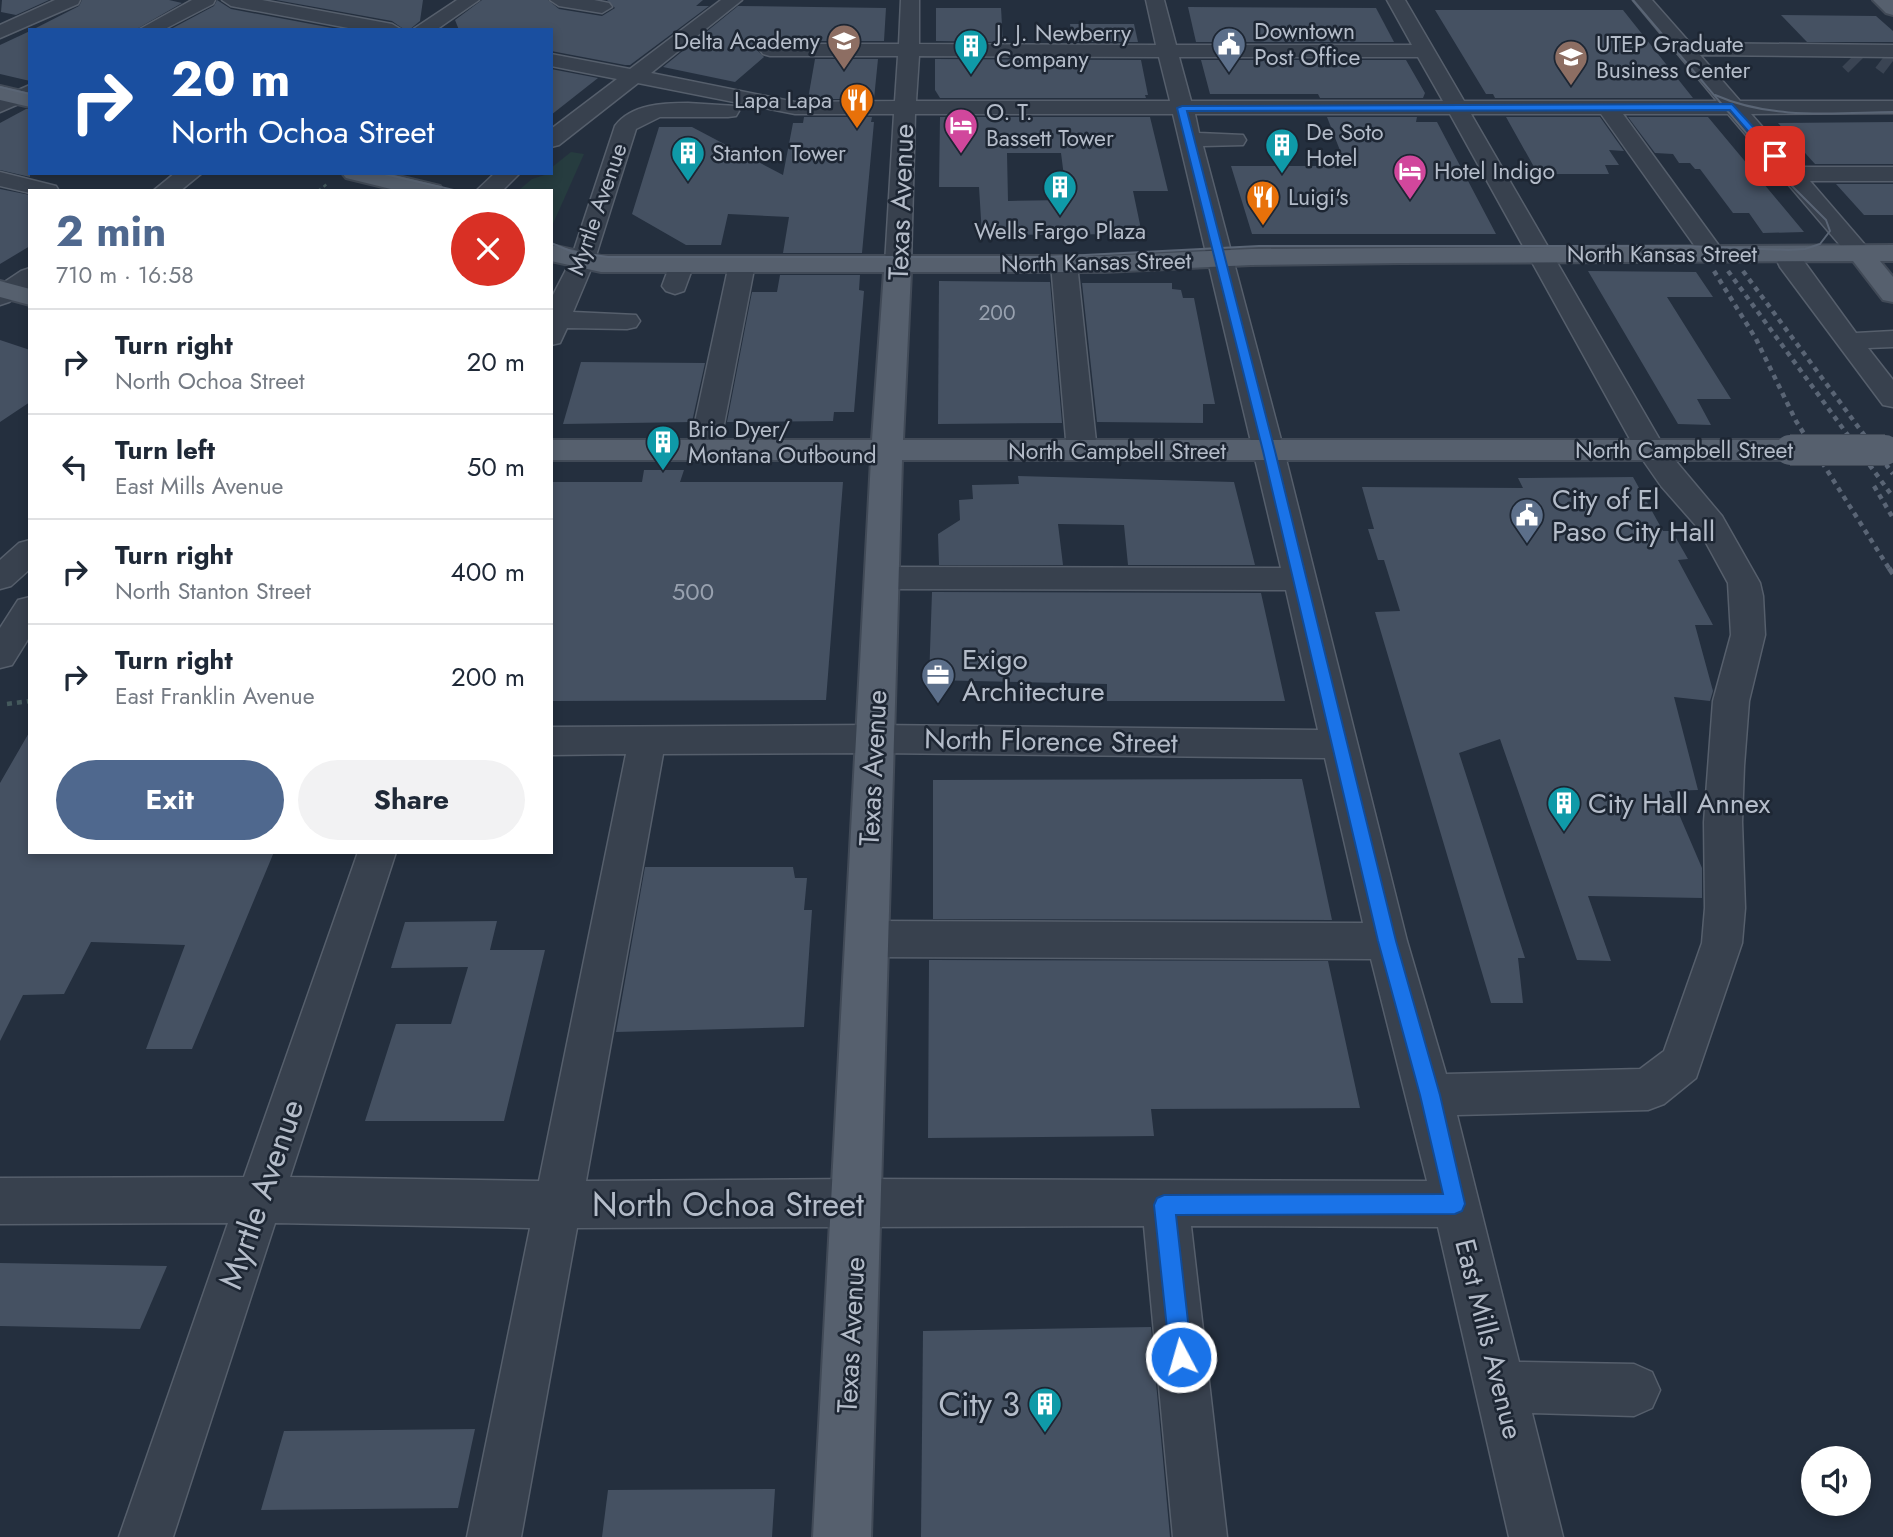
<!DOCTYPE html>
<meta charset="utf-8">
<style>
body{margin:0;font-family:Jost,sans-serif;background:#f2f2f3;color:#1f2937;height:100vh;display:flex;flex-direction:column;font-size:26px;white-space:nowrap}
*{box-sizing:border-box;margin:0}
p{font-size:23px;color:#747a83}
.icon{flex:none;width:38px;height:38px;fill:none;stroke:currentColor;stroke-width:2;stroke-linecap:round;stroke-linejoin:round}
.map{position:relative;flex:1;overflow:hidden}
.panel{position:absolute;left:28px;top:189px;width:525px;height:665px;display:flex;flex-direction:column;background:#fff;border-radius:0px;box-shadow:0 4px 10px #0003}
.panel>*{flex:none}
.banner{position:absolute;left:28px;top:28px;width:525px;height:147px;border-radius:0px;box-shadow:0 4px 10px #0003;background:#1a4fa0;color:#fff;overflow:hidden}
.buttons{position:absolute;left:1801px;top:1446px;display:grid;gap:14px}
.buttons a{display:grid;place-items:center;width:70px;height:70px;border-radius:50%;background:#fff;box-shadow:0 4px 10px #0003;font-size:35px}
.pin{position:absolute;display:grid;place-items:center;width:60px;height:60px;color:#fff;margin:-30px;border-radius:14px;box-shadow:0 4px 10px #0006}
.me{position:absolute;width:77px;margin:-38px;rotate:354deg;stroke-linejoin:round;filter:drop-shadow(0 0 5px #0008)}
.turn{display:flex;align-items:center;gap:24px;height:147px;padding:0 28px;font-size:32px}
.turn .icon{width:91px;height:91px;stroke-width:2.5}
.turn b{display:block;font-size:49px;line-height:60px}
.round{display:grid;place-items:center;flex:none;width:74px;height:74px;border-radius:37px;background:#f2f2f3}
.head{display:flex;align-items:center;justify-content:space-between;height:119px;padding:0 28px}
h1{font-size:42px;font-weight:700;line-height:52px;color:#4f688e}
.cta{display:flex;gap:14px;margin-top:auto;padding:14px 28px}
.cta a{flex:1;height:80px;border-radius:42px;background:#4f688e;color:#fff;font-size:28px;font-weight:700;line-height:80px;text-align:center}
.cta a+a{background:#f2f2f3;color:#1f2937}
ul{padding:0;list-style:none}
li{display:flex;align-items:center;gap:21px;height:105px;padding:0 28px;border-top:2px solid #e0e1e3}
li div{flex:1}
li b{display:block;font-size:26px}
li em{font-style:normal}
.map>svg:first-child{display:block}
.green{fill:#263c3f}
.building{fill:#455162;fill-rule:evenodd}
.lines{fill:none;stroke-linecap:round;stroke-linejoin:round}
.minor-tunnel{stroke:#3a4453;stroke-width:22;stroke-dasharray:22 10;stroke-linecap:butt}
.minor-casing{stroke:#565f6c;stroke-width:3}
.major-casing{stroke:#414a57;stroke-width:4}
.path-far1{stroke:#44595c;stroke-width:2.5;stroke-dasharray:3.5 3.5;stroke-linecap:butt}
.path{stroke:#44595c;stroke-width:4.5;stroke-dasharray:5 5;stroke-linecap:butt}
.minor{fill:#38414e;fill-rule:evenodd}
.major{fill:#56606e;fill-rule:evenodd}
.tram{stroke:#5a6575;stroke-width:2}
.rail-far1{stroke:#5a6575;stroke-width:4.5;stroke-dasharray:5 5;stroke-linecap:butt}
.rail{stroke:#5a6575;stroke-width:5;stroke-dasharray:7 7;stroke-linecap:butt}
.major-bridge-casing{stroke:#414a57;stroke-width:32;stroke-linecap:butt}
.major-bridge{stroke:#56606e;stroke-width:30}
.route{fill:#1a73e8;stroke:#114b97;stroke-width:2}
.labels{text-anchor:middle;dominant-baseline:central;stroke-width:5;stroke-linejoin:round;paint-order:stroke}
.far-number-label{font-size:21px;fill:#98a1af}
.far-poi-label{font-size:23px;fill:#b4bcc9;stroke:#1d2633;text-anchor:start}
.far-street-label{font-size:23px;fill:#b4bcc9;stroke:#1d2633}
.number-label{font-size:24px;fill:#98a1af}
.street-label{font-size:28px;fill:#b4bcc9;stroke:#1d2633}
.poi-label{font-size:28px;fill:#b4bcc9;stroke:#1d2633;text-anchor:start}
.near-street-label{font-size:33px;fill:#b4bcc9;stroke:#1d2633}
.near-poi-label{font-size:33px;fill:#b4bcc9;stroke:#1d2633;text-anchor:end}
</style>
<div class="map">
<svg width="1893" height="1537" viewBox="0 0 1893 1537">
<rect width="100%" height="100%" fill="#242f3e"/>
<path class="green" d="M571,152L584,154L552,226L551,191L519,190L532,179L551,173V168Z"/>
<g class="building">
<path d="M2,0H49L16,15L1,12Z"/>
<path d="M82,0H169L182,3L135,30H32L79,6Z"/>
<path d="M217,0L231,9L343,30H169L214,6Z"/>
<path d="M276,0H423L420,21L409,30H405L392,21Z"/>
<path d="M482,0H548L559,9L602,16L615,8L607,0H703L696,6H709L630,65H625L551,51V30H459L455,20Z"/>
<path d="M738,6L886,8L884,41H769L761,44L757,50L764,57L735,82L663,67Z"/>
<path d="M1188,7L1376,8L1394,42H1196Z"/>
<path d="M936,8H1001L1003,42L936,41Z"/>
<path d="M1435,10H1623L1693,98H1495L1493,94H1486Z"/>
<path d="M1781,15L1876,16L1893,31V42H1807Z"/>
<path d="M1070,24H1134L1138,42H1073Z"/>
<path d="M30,31V81L0,74V45Z"/>
<path d="M815,59H878L874,99H808Z"/>
<path d="M935,59L1141,60L1148,95H1145L1146,98H940L935,90Z"/>
<path d="M1201,60H1406L1425,93L1423,98H1320L1318,94H1210Z"/>
<path d="M551,69L598,78L551,115Z"/>
<path d="M26,109H30V177L0,170V123Z"/>
<path d="M804,117H872L871,122H874L862,253H783L789,217L728,214L721,245H686L632,214L659,127H692L783,175L793,123H803Z"/>
<path d="M940,117H1150L1168,191H1133L1142,234L982,235L979,187H939ZM1007,153H1061L1067,200L1008,201Z"/>
<path d="M1327,117H1417L1416,122H1437L1496,234H1252L1231,166H1346Z"/>
<path d="M1506,117H1600L1624,151L1609,150L1619,165H1605L1609,174H1538Z"/>
<path d="M1628,117H1708L1804,232L1763,233L1749,213H1733L1700,169H1695L1690,163H1679L1673,154L1655,153Z"/>
<path d="M1893,122V164H1815L1778,123Z"/>
<path d="M1836,184H1893V215H1864Z"/>
<path d="M0,189L30,195V246L0,264Z"/>
<path d="M1588,271L1696,272L1713,297H1667L1731,399H1697L1711,425L1678,424Z"/>
<path d="M780,275H860L859,290L864,291L854,412H834L833,421L727,422L752,292H777Z"/>
<path d="M939,281L1050,282L1062,423L938,424Z"/>
<path d="M1082,283H1172V289L1181,290L1183,298H1194L1215,404H1203V423L1097,422Z"/>
<path d="M0,340L30,350V402L0,422Z"/>
<path d="M581,362L705,363L692,422L563,424Z"/>
<path d="M644,470H684L680,482H843L826,700L551,701V482H642Z"/>
<path d="M1018,476L1234,482L1255,565H1128L1124,525L1058,524L1063,565H939L938,534L960,520L959,500L973,499L972,485L1019,484Z"/>
<path d="M1633,477L1663,531H1672L1688,559L1678,560L1713,625H1695L1713,691L1710,701L1674,697L1698,790L1669,791L1702,868V898L1588,896L1611,961L1577,960L1500,739L1459,753L1525,958H1518L1523,1003H1491L1375,612L1400,611L1384,560H1378L1368,529H1374L1362,487L1523,488L1518,478Z"/>
<path d="M932,592L1261,593L1285,701H1107V684L929,680Z"/>
<path d="M30,731V852H274L192,1049H146L185,945L91,942L64,994L23,995L0,1041V783Z"/>
<path d="M1302,779L1332,920L933,919V780Z"/>
<path d="M645,867H793L795,878H807L804,910H812L804,1027L616,1032Z"/>
<path d="M497,921L490,950H545L504,1121H365L396,1024H451L468,967L391,968L405,922Z"/>
<path d="M929,960L1328,961L1360,1108L1151,1109L1154,1136L928,1138Z"/>
<path d="M0,1263L167,1266L140,1329L0,1326Z"/>
<path d="M1151,1327L1170,1537H921L923,1331Z"/>
<path d="M475,1429L458,1508L261,1510L284,1431Z"/>
<path d="M775,1489L772,1537H602L608,1490Z"/>
</g>
<g class="lines">
<g class="minor-tunnel">
<path d="M1850,59L1856,65"/>
<path d="M1882,59L1890,65"/>
</g>
<g class="minor-casing">
<g id="minor">
<path d="M55,0H80L78,4L0,38V25Z"/>
<path d="M192,0H215L213,4L163,30H138Z"/>
<path d="M222,0H262L392,24L402,30H359L231,6Z"/>
<path d="M457,0H479L436,30H412Z"/>
<path d="M550,0H594L609,3L612,7L602,13L559,6Z"/>
<path d="M721,0H742L651,73L795,102L895,101L898,56H770L763,54L760,50L763,46L770,44H899L901,0H919V44L1156,45L1146,0H1164L1176,45H1412L1387,0H1405L1464,101H1717L1633,0H1652L1690,43L1893,45V57L1700,55L1740,101H1893V113L1751,114L1798,167H1893V181H1810L1872,253L1869,258L1860,260L1851,258L1728,114H1623L1725,254L1722,259L1713,261L1704,259L1601,114H1471L1664,447L1722,516L1760,583L1763,596L1765,635L1749,701L1744,766L1742,822L1745,908L1742,943L1696,1078L1664,1104L1648,1110L1457,1115L1519,1362L1634,1364L1652,1372L1660,1390L1652,1408L1634,1416L1532,1413L1563,1537H1509L1438,1227L1191,1226L1227,1537H1173L1144,1226L577,1228L521,1537H467L530,1228L275,1223L173,1537H119L228,1223L0,1224V1178L244,1177L358,852H396L290,1177L539,1181L626,754L551,755V727L874,725L1318,730L1286,590L881,589L870,586L865,578L870,570L881,567L1281,568L1173,114H915L911,264L907,269L898,272L889,269L885,264L894,114H795L638,83L559,145L551,147V129L617,79L551,66V54L630,69ZM919,56L1159,57L1170,101H916ZM1179,57H1418L1443,101H1191ZM1195,114H1450L1636,450L1661,486L1698,528L1728,583L1731,635L1713,701L1704,822L1705,908L1702,943L1664,1051L1640,1069L1446,1074L1407,941L1284,451L1203,146L1243,145L1246,140L1243,135L1199,133ZM874,753L1325,758L1363,923L866,921L852,927L846,939L852,951L866,957L1371,959L1427,1181L857,1179L586,1181L663,754Z"/>
<path d="M30,85V99L0,112V98Z"/>
<path d="M688,103L736,106L739,111L736,116L728,117H660L636,129L594,262L573,312L636,315L640,321L636,327L627,329L567,328L560,343L551,345V299L570,262L615,126C631,104 664,103 688,103Z"/>
<path d="M0,172L56,186L59,191H30V193L0,186Z"/>
<path d="M175,173H202L180,191H153Z"/>
<path d="M495,173H520L502,191H476Z"/>
<path d="M1786,247L1795,249L1856,333L1893,331V347L1868,348L1893,380V407L1883,405L1780,267L1774,254L1777,249Z"/>
<path d="M681,256L690,259L694,264L684,291L675,294L666,291L662,286L672,259Z"/>
<path d="M742,256L751,259L755,264L719,450L714,456L704,459L694,456L689,450L729,264L733,259Z"/>
<path d="M1064,256L1073,259L1077,264L1097,451L1092,457L1082,460L1072,457L1067,451L1051,264L1055,259Z"/>
<path d="M30,268V288L9,302L0,305V285L21,271Z"/>
<path d="M30,540V569L11,586L0,589V560L19,543Z"/>
<path d="M30,597V636L12,665L0,668V628L18,600Z"/>
</g>
</g>
<g class="major-casing">
<g id="major">
<path d="M1873,0H1893V15L1886,13Z"/>
<path d="M0,86L30,93V107L0,100Z"/>
<path d="M342,173H386L440,186L443,191H399L346,178Z"/>
<path d="M551,245L601,256H1104L1251,249L1893,245V261H1880L1893,277V302L1883,300L1853,261L1400,263L1251,265L1104,272H911L903,440H1790L1801,443L1805,450L1801,457L1790,460H902L871,1537H813L871,460H551V440H872L884,272H601L551,261Z"/>
<path d="M0,281L30,289V305L0,297Z"/>
</g>
</g>
<path class="path-far1" d="M318,191L327,184"/>
<path class="path" d="M7,704L30,701"/>
<use href="#minor" class="minor"/>
<use href="#major" class="major"/>
<g class="tram">
<path d="M0,87L30,94"/>
<path d="M1715,95C1772,120 1832,113 1893,112"/>
<path d="M380,173L458,191"/>
<path d="M551,243L573,252L608,257H1046L1259,246H1687L1788,250L1805,249L1820,244L1830,231L1826,220L1789,183L1633,0"/>
</g>
<g class="rail-far1">
<path d="M1714,271L1756,339L1796,421L1890,570"/>
<path d="M1728,271L1893,497"/>
<path d="M1743,271L1893,474"/>
<path d="M1874,486L1893,518"/>
</g>
<path class="rail" d="M1889,568L1893,574"/>
<g class="major-bridge-casing">
<path id="major-bridge" d="M1790,450H1885"/>
</g>
<use href="#major-bridge" class="major-bridge"/>
</g>
<path class="route" d="M1732,104L1778,154V158H1771L1730,110L1187,111L1275,451L1396,941L1440,1095L1465,1204L1462,1211L1455,1214L1176,1215L1192,1357L1188,1365L1181,1368L1173,1365L1170,1357L1154,1205L1157,1198L1164,1195L1443,1194L1420,1095L1378,941L1263,451L1177,108L1182,106Z"/>
<defs>
<g id="school-pin" transform="scale(1.75)"><path d="M0 17L-7.5 6A9.5 9.5 0 1 1 7.5 6Z" fill="#8d6e63" stroke="#1d2633"/><path d="M0-5L7-2L0 1L-7-2ZM-4 1L0 2.5L4 1V4Q0 6-4 4Z" fill="#fff"/></g>
<g id="civic-pin" transform="scale(1.75)"><path d="M0 17L-7.5 6A9.5 9.5 0 1 1 7.5 6Z" fill="#5c6f8a" stroke="#1d2633"/><path d="M-.6-6.5H3V-4.5H.6V-3L4-1V1h2V6H-6V1h2V-1L-.6-3ZM-1.2 2.5V6h2.4V2.5Z" fill="#fff"/></g>
<g id="building-pin" transform="scale(1.75)"><path d="M0 17L-7.5 6A9.5 9.5 0 1 1 7.5 6Z" fill="#0f9aa8" stroke="#1d2633"/><path d="M-4-6H4V6H1V3H-1V6H-4ZM-2.5-4.3h1.7v1.8h-1.7ZM.8-4.3h1.7v1.8H.8ZM-2.5-1h1.7V.8h-1.7ZM.8-1h1.7V.8H.8Z" fill="#fff"/></g>
<g id="university-pin" transform="scale(1.75)"><path d="M0 17L-7.5 6A9.5 9.5 0 1 1 7.5 6Z" fill="#8d6e63" stroke="#1d2633"/><path d="M0-5L7-2L0 1L-7-2ZM-4 1L0 2.5L4 1V4Q0 6-4 4Z" fill="#fff"/></g>
<g id="restaurant-pin" transform="scale(1.75)"><path d="M0 17L-7.5 6A9.5 9.5 0 1 1 7.5 6Z" fill="#e8710a" stroke="#1d2633"/><path d="M-5-6h1v4h1v-4h1v4h1v-4h1v5L-1.5 .5V6h-2V.5L-5-1ZM5-6V6H3V1.5H1.5Q1.5-4 5-6Z" fill="#fff"/></g>
<g id="hotel-pin" transform="scale(1.75)"><path d="M0 17L-7.5 6A9.5 9.5 0 1 1 7.5 6Z" fill="#d1479c" stroke="#1d2633"/><path d="M-6-4.5h1.5V1H6V5H4.5V3h-9V5H-6ZM-4 0a1.8 1.8 0 1 1 3.6 0ZM.5 0V-2.5h3Q6-2.5 6 0Z" fill="#fff"/></g>
<g id="office-pin" transform="scale(1.75)"><path d="M0 17L-7.5 6A9.5 9.5 0 1 1 7.5 6Z" fill="#5c6f8a" stroke="#1d2633"/><path d="M-6-3h4V-5.5h4V-3h4V5H-6ZM-1-4.5V-3h2v-1.5ZM-6 0V1H6V0Z" fill="#fff"/></g>
</defs>
<g fill-rule="evenodd">
<use href="#school-pin" x="844" y="41"/>
<use href="#civic-pin" x="1229" y="44"/>
<use href="#building-pin" x="971" y="46"/>
<use href="#university-pin" x="1571" y="57"/>
<use href="#restaurant-pin" x="857" y="100"/>
<use href="#hotel-pin" x="961" y="125"/>
<use href="#building-pin" x="1282" y="145"/>
<use href="#building-pin" x="688" y="153"/>
<use href="#hotel-pin" x="1410" y="171"/>
<use href="#building-pin" x="1060" y="187"/>
<use href="#restaurant-pin" x="1263" y="197"/>
<use href="#building-pin" x="663" y="442"/>
<use href="#civic-pin" x="1527" y="515"/>
<use href="#office-pin" x="938" y="675"/>
<use href="#building-pin" x="1564" y="803"/>
<use href="#building-pin" x="1045" y="1404"/>
</g>
<g class="labels">
<g class="far-number-label">
<text x="997" y="313">200</text>
</g>
<g class="far-poi-label">
<text x="1254" y="31">Downtown<tspan x="1254" dy="26">Post Office</tspan></text>
<text x="996" y="33">J. J. Newberry<tspan x="996" dy="26">Company</tspan></text>
<text x="820" y="41" text-anchor="end">Delta Academy</text>
<text x="1596" y="44">UTEP Graduate<tspan x="1596" dy="26">Business Center</tspan></text>
<text x="832" y="100" text-anchor="end">Lapa Lapa</text>
<text x="986" y="112">O. T.<tspan x="986" dy="26">Bassett Tower</tspan></text>
<text x="1306" y="132">De Soto<tspan x="1306" dy="26">Hotel</tspan></text>
<text x="712" y="153">Stanton Tower</text>
<text x="1434" y="171">Hotel Indigo</text>
<text x="1288" y="197">Luigi's</text>
<text x="1060" y="231" text-anchor="middle">Wells Fargo Plaza</text>
<text x="688" y="429">Brio Dyer/<tspan x="688" dy="26">Montana Outbound</tspan></text>
</g>
<g class="far-street-label">
<text transform="translate(597 209) rotate(-71)">Myrtle Avenue</text>
<text x="1662" y="254">North Kansas Street</text>
<text transform="translate(1096 262) rotate(-1)">North Kansas Street</text>
<text x="1684" y="450">North Campbell Street</text>
<text x="1117" y="451">North Campbell Street</text>
</g>
<g class="number-label">
<text x="693" y="591">500</text>
</g>
<g class="street-label">
<text transform="translate(901 202) rotate(-88)">Texas Avenue</text>
<text transform="translate(1051 741) rotate(1)">North Florence Street</text>
<text transform="translate(873 768) rotate(-87)">Texas Avenue</text>
<text transform="translate(851 1335) rotate(-87)">Texas Avenue</text>
<text transform="translate(1489 1339) rotate(76)">East Mills Avenue</text>
</g>
<g class="poi-label">
<text x="1552" y="499">City of El<tspan x="1552" dy="32">Paso City Hall</tspan></text>
<text x="962" y="659">Exigo<tspan x="962" dy="32">Architecture</tspan></text>
<text x="1588" y="803">City Hall Annex</text>
</g>
<g class="near-street-label">
<text transform="translate(261 1194) rotate(-71)">Myrtle Avenue</text>
<text x="728" y="1204">North Ochoa Street</text>
</g>
<g class="near-poi-label">
<text x="1020" y="1404">City 3</text>
</g>
</g>
</svg>
<div class="buttons">
<a><svg class="icon" aria-label="sound" viewBox="0 0 24 24"><path d="M4 9h4l5-4v14l-5-4H4zM17 9q2 3 0 6"/></svg></a>
</div>
<div class="pin" style="left:1775px;top:156px;background:#d93025"><svg class="icon" aria-label="arrive" viewBox="0 0 24 24"><path d="M6 21V4h12l-3 4 3 4H6"/></svg></div>
<svg class="me" style="left:1181px;top:1357px" viewBox="-20 -20 40 40"><circle r="17" fill="#1a73e8" stroke="#fff" stroke-width="3"/><path d="M0-11L8 9 0 5-8 9z" fill="#fff"/></svg>
<div class="banner">
<div class="turn"><svg class="icon" aria-label="right" viewBox="0 0 24 24"><path d="M7 20v-9h11M14 6l5 5-5 5"/></svg><div><b>20 m</b>North Ochoa Street</div></div>
</div>
<section class="panel">
<div class="head"><div><h1>2 min</h1><p>710 m · 16:58</p></div><a class="round" style="background:#d93025;color:#fff"><svg class="icon" aria-label="close" viewBox="0 0 24 24"><path d="M6 6l12 12M18 6L6 18"/></svg></a></div>
<ul>
<li><svg class="icon" aria-label="right" viewBox="0 0 24 24"><path d="M7 20v-9h11M14 6l5 5-5 5"/></svg><div><b>Turn right</b><p>North Ochoa Street</p></div><em>20 m</em></li>
<li><svg class="icon" aria-label="left" viewBox="0 0 24 24"><path d="M17 20v-9H6M10 6l-5 5 5 5"/></svg><div><b>Turn left</b><p>East Mills Avenue</p></div><em>50 m</em></li>
<li><svg class="icon" aria-label="right" viewBox="0 0 24 24"><path d="M7 20v-9h11M14 6l5 5-5 5"/></svg><div><b>Turn right</b><p>North Stanton Street</p></div><em>400 m</em></li>
<li><svg class="icon" aria-label="right" viewBox="0 0 24 24"><path d="M7 20v-9h11M14 6l5 5-5 5"/></svg><div><b>Turn right</b><p>East Franklin Avenue</p></div><em>200 m</em></li>
</ul>
<div class="cta"><a>Exit</a><a>Share</a></div>
</section>
</div>
